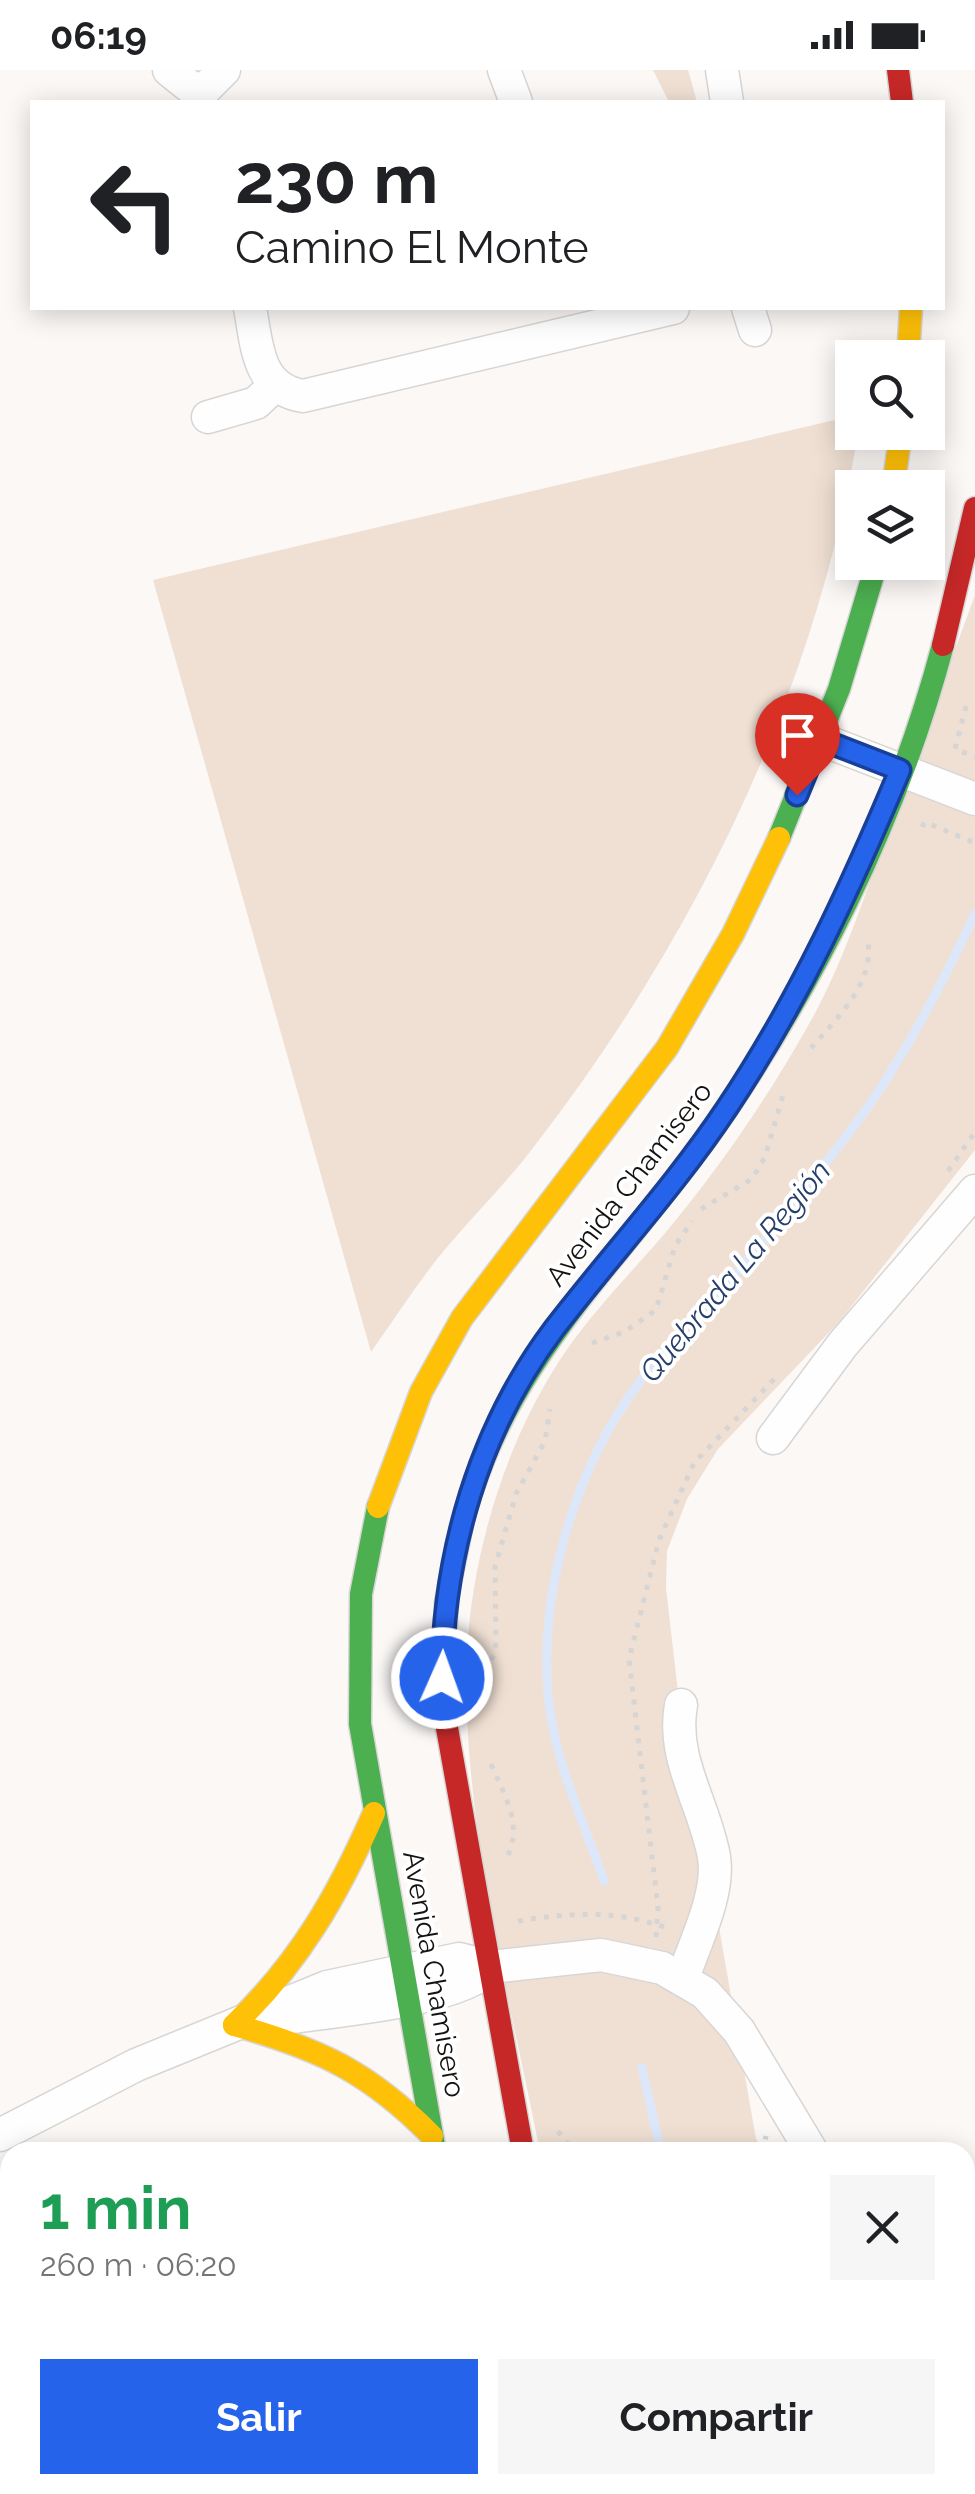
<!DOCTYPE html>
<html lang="es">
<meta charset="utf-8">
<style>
body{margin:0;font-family:Raleway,sans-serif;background:#f6f6f6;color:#202124;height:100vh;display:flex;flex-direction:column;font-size:38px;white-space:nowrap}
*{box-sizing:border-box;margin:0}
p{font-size:32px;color:#757577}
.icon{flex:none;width:55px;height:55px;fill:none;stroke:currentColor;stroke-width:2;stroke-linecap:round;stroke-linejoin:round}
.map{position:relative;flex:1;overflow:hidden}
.panel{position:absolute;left:0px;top:2072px;width:975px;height:352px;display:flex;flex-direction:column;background:#fff;border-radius:30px 30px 0 0;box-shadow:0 5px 25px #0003}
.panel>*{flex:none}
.hud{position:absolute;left:30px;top:30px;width:915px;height:210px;border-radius:0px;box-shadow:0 5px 25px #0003;background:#fff;color:#202124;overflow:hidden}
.controls{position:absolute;left:835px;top:270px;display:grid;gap:20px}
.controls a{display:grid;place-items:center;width:110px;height:110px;border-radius:0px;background:#fff;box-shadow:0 5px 25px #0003;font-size:50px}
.pin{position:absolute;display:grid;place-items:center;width:85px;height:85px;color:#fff;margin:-102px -42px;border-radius:50% 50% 50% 0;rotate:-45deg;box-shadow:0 0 10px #0007}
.pin .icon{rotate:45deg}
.me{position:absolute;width:110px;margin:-55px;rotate:2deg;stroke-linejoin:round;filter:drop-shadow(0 0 8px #0008)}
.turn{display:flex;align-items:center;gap:35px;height:210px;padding:0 40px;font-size:45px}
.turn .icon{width:130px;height:130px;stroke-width:2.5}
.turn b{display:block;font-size:70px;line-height:85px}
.round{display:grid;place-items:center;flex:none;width:105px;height:105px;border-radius:0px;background:#f6f6f6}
.overview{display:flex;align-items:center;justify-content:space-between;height:170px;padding:0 40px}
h1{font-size:60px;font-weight:700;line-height:75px;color:#1e9e55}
.cta{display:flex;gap:20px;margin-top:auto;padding:20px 40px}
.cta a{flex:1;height:115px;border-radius:0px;background:#2563eb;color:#fff;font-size:40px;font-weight:700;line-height:115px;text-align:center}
.cta a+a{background:#f6f6f6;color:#202124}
.status{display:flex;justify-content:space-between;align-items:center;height:70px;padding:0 50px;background:#fff;direction:ltr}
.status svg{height:28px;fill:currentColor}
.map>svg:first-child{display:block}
.green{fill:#f0e0d4}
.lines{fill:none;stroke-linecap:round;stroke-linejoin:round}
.stream{stroke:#dde7fa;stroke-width:9}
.street-casing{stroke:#d8d6d4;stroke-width:35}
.fast-casing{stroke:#d8d6d4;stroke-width:25}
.slow-casing{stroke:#d8d6d4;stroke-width:25}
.jam-casing{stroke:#d8d6d4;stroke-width:25}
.path{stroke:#d6d5d4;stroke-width:5;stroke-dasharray:5 8;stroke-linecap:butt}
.street{stroke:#fefefe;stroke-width:32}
.fast{stroke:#4caf50;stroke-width:22}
.slow{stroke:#ffc107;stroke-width:22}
.jam{stroke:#c62828;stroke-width:22}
.route-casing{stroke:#184099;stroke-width:25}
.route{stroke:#2563eb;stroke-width:18}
.labels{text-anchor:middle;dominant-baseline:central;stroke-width:8;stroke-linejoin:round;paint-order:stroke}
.street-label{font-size:28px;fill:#141210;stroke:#fff}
.water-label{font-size:30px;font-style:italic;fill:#253e6a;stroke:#fff}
</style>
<div class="status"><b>06:19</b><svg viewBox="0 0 49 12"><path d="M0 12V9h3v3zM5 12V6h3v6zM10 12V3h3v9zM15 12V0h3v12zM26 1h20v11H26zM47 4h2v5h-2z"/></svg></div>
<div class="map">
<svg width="975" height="2424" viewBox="0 0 975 2424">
<rect width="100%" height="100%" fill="#fbf8f6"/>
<g class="green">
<path d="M653,0H688L697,32H669Z"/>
<path d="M852,346V362L858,363C816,621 695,868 536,1074C509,1110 476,1143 447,1177C419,1210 396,1247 371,1282L153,510Z"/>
<path d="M975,525V1080L839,1252L718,1379L687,1429L667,1481L666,1518L678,1622L756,2069L765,2082H540C507,1912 445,1689 474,1518C487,1440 514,1363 556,1296C589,1243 636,1199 675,1151C725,1090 771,1022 809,954C842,896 861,835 884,773C914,690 945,607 975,525Z"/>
<path d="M564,2415H801V2424H563Z"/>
</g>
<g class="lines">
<g class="stream">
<path d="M604,1811C583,1749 553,1690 548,1623C540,1524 572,1411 628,1328C662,1278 707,1236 747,1190C779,1152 811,1112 842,1072C896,1003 938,923 975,844"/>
<path d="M642,1998L661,2082"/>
<path d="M684,2424L685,2415"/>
</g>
<g class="street-casing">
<g id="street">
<path d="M169,0L189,16L203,21"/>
<path d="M504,0L516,32"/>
<path d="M722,0L727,32"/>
<path d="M199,32L203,21L224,0"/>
<path d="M250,238C257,275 257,319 303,326L673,238"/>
<path d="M748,238L755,260"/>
<path d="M208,347L256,333L275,315"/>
<path d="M820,669L975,729"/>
<path d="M773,1368L843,1274L975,1121"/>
<path d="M681,1635C671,1689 705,1735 714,1787C720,1824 695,1872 683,1908"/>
<path d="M283,1948C327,1942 464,1930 490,1897"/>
<path d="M0,2065L136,1995L327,1917L459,1889L490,1897L601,1885L662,1898L705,1923L739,1961L812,2082"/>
<path d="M965,2230L975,2236"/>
<path d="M0,2267L10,2262"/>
<path d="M281,2424V2415"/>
</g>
</g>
<g class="fast-casing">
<g id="fast">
<path d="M779,768L839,619L877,492"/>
<path d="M378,1437L361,1524L360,1654L435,2082"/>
<path d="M463,1449C506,1291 613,1197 705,1070C811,922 896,751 943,575"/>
<path d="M457,2424L458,2415"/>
</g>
</g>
<g class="slow-casing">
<g id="slow">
<path d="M908,288L911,238"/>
<path d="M893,418L901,362"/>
<path d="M378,1437L421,1322L462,1248L667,978L733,864L779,768"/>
<path d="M234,1955C299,1893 338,1825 374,1743"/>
<path d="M234,1955C320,1979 369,2002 432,2066"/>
<path d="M547,2415V2424"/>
</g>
</g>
<g class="jam-casing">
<g id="jam">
<path d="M898,0L902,32"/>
<path d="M943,575L975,438"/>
<path d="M463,1449L446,1532L445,1647L523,2082"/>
</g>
</g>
<g class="path">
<path d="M966,636L955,679L975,687"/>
<path d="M922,757L925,752L975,773"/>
<path d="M811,978C836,949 874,914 868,872"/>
<path d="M948,1101L975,1062"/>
<path d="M701,1139L752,1109L765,1087L783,1025"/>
<path d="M592,1273L624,1262L656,1240L675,1176L692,1151"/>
<path d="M482,1614L496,1579L495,1497L516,1424L545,1371L550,1339"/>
<path d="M491,1694C505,1728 524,1753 506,1790"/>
<path d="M518,1851C573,1842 617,1840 670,1859"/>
<path d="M656,1867L658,1838L629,1589L659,1470L694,1393L778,1305"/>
<path d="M558,2061L574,2082"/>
<path d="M762,2082L766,2066"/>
<path d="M744,2415V2424"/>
</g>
<use href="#street" class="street"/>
<use href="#fast" class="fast"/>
<use href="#slow" class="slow"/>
<use href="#jam" class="jam"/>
</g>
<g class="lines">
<g class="route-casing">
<path id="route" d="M442,1608C443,1484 479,1359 554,1259C611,1185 675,1116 727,1038C798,932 851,817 900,700L820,669L797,725"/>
</g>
<use href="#route" class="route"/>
</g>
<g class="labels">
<g class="street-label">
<text transform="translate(629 1114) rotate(-52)">Avenida Chamisero</text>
<text transform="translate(434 1904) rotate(80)">Avenida Chamisero</text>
</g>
<g class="water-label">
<text transform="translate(735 1201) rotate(-50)">Quebrada La Región</text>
</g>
</g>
</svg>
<div class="controls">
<a><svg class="icon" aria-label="search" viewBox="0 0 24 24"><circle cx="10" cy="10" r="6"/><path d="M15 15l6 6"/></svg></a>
<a><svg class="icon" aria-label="layers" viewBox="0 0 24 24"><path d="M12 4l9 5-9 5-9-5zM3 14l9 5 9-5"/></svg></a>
</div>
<div class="pin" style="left:797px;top:725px;background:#d93025"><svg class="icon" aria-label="arrive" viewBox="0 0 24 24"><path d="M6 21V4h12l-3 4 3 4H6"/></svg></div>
<svg class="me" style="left:442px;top:1608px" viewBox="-20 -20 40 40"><circle r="17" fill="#2563eb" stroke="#fff" stroke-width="3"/><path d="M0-11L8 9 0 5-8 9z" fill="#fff"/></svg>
<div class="hud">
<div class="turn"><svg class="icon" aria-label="left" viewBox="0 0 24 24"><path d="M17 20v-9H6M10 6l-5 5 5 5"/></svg><div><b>230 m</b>Camino El Monte</div></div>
</div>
<section class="panel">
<div class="overview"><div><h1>1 min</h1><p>260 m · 06:20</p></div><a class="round"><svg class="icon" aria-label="close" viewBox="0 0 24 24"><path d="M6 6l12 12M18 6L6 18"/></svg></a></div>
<div class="cta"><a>Salir</a><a>Compartir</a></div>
</section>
</div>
